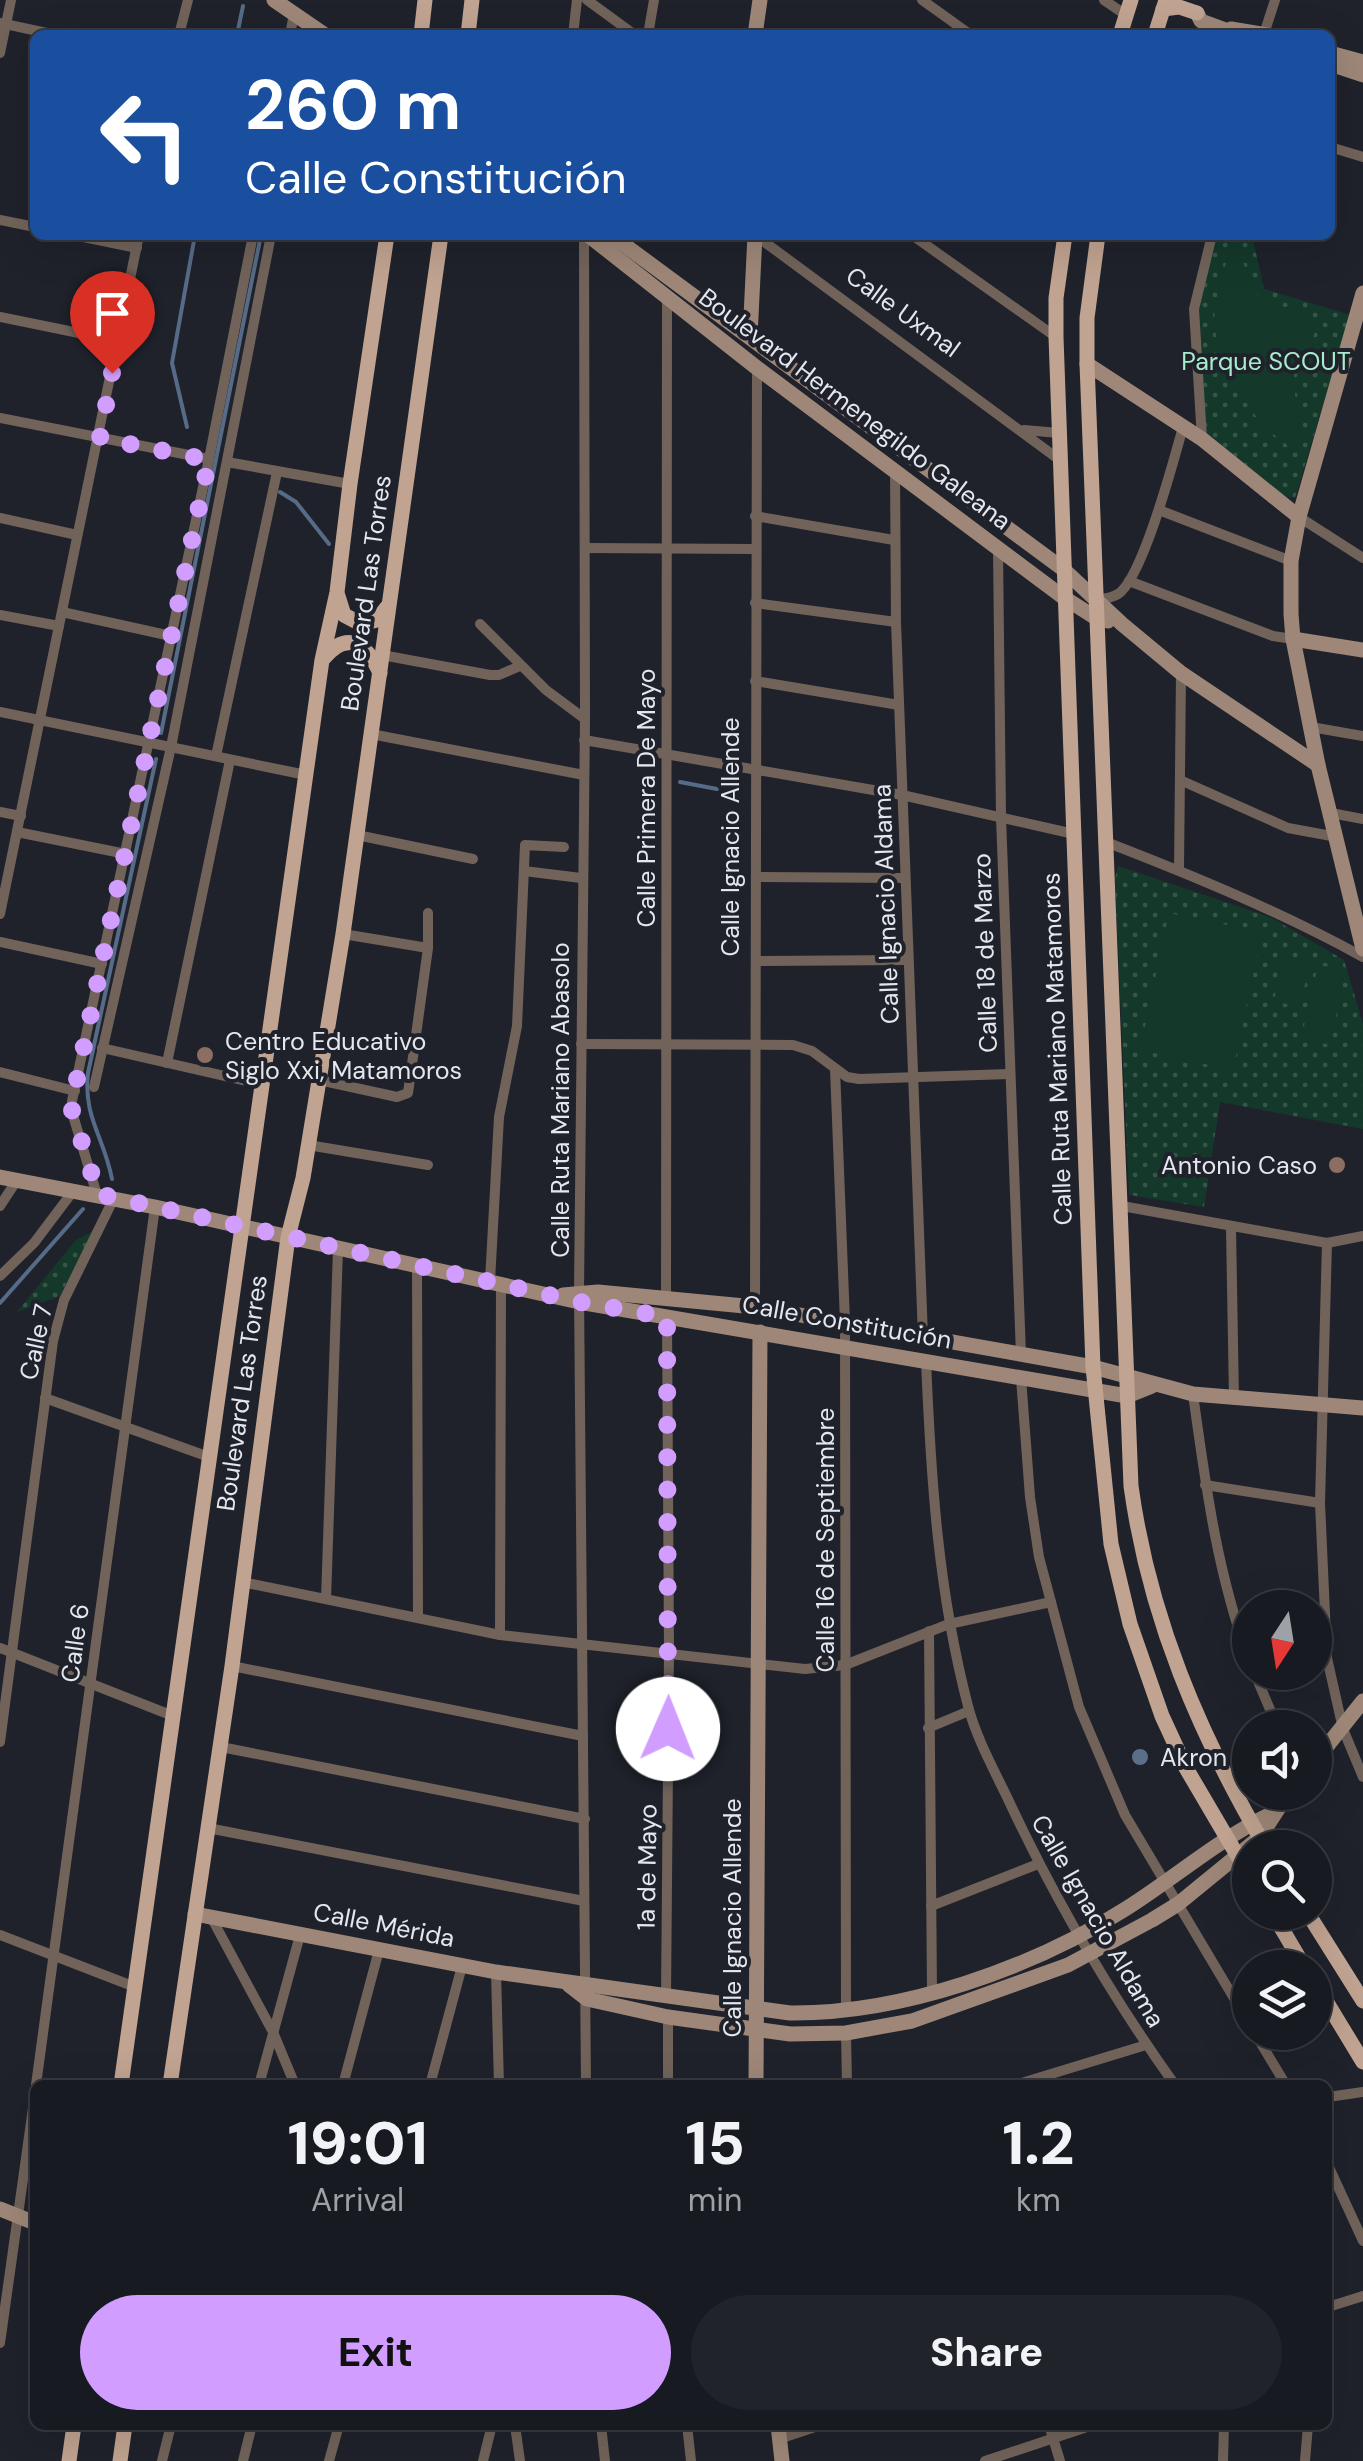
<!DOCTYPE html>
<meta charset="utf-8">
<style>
body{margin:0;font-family:"DM Sans",sans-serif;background:#202329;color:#f1f3f6;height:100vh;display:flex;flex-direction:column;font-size:38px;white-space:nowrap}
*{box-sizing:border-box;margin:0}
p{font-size:32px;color:#9ea1a5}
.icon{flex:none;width:55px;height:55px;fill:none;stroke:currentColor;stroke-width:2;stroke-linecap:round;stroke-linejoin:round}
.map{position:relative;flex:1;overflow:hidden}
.sheet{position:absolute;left:30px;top:2080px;width:1302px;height:350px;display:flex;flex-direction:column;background:#171a20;border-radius:15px;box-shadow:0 10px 40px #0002,0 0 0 2px #36383e}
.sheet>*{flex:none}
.top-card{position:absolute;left:30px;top:30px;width:1305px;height:210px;border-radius:15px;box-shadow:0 10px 40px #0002,0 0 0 2px #36383e;background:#1a4fa0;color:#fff;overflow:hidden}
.needle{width:65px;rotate:192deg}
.fabs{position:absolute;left:1232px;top:1590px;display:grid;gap:20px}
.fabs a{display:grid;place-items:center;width:100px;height:100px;border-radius:50%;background:#171a20;box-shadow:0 10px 40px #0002,0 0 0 2px #36383e;font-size:50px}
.pin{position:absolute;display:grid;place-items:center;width:85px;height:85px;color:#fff;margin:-102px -42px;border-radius:50% 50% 50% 0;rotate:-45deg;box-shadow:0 0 10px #0007}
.pin .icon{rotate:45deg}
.me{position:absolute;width:110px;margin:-55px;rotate:1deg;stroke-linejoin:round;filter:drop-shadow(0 0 8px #0008)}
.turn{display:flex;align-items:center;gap:35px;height:210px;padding:0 50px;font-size:45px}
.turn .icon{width:130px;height:130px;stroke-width:2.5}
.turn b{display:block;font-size:70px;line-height:85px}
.eta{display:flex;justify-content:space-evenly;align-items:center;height:170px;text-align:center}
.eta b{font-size:60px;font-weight:800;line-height:70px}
.cta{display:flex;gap:20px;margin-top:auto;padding:20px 50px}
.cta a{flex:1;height:115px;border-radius:60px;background:#d19dfe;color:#111;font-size:40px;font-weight:800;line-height:115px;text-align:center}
.cta a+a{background:#202329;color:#f1f3f6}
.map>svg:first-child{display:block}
.green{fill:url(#green-dots)}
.pitch{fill:#14392a}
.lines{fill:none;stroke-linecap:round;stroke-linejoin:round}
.stream{stroke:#556b87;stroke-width:4}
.street{stroke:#71635a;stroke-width:10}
.secondary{stroke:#9e8778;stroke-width:15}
.primary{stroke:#c0a390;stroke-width:15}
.route{stroke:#d19dfe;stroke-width:18;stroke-dasharray:0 32.4}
.education-dot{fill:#8d6e63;stroke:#1f222b;stroke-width:4}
.service-dot{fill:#5c6f8a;stroke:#1f222b;stroke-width:4}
.labels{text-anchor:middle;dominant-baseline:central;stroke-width:8;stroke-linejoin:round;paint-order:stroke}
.street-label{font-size:25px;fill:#e4e7ed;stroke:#1f222b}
.park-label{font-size:25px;fill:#a8eccc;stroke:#1f222b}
.poi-label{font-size:25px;fill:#e4e7ed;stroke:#1f222b;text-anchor:start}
</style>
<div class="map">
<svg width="1363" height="2461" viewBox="0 0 1363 2461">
<defs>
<pattern id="green-dots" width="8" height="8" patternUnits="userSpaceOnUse" patternTransform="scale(2.5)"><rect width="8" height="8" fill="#14392a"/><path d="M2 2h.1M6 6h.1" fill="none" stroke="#365649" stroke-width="1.8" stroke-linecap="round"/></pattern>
</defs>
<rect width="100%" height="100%" fill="#1f222b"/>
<g class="green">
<path d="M1217,235H1252L1264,289L1350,315L1295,498L1283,496L1205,435L1198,310Z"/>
<path d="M1118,866L1270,917L1344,960L1363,1024V1129L1220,1102L1204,1207L1129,1195L1115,879Z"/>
<path d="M93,1231L60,1296L17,1312L76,1240Z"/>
</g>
<g class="pitch">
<path d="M1231,245H1235L1260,301L1311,314L1316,325L1311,348C1276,366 1308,418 1297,447L1291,448L1263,426L1218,363L1214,307Z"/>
<path d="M1169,913L1262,932L1233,1070L1140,1050Z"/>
<path d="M1283,956L1310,961L1300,1007L1274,1001Z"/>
<path d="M1318,965L1341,969L1344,975L1331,1041L1326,1044L1305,1039L1302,1035Z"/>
</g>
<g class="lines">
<g class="stream">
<path d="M237,35L243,6"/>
<path d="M187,427L172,363L195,235"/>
<path d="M280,492L296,502L329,544"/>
<path d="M161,733L261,235"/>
<path d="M680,782L717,789"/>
<path d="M112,1179C104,1137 83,1117 88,1073L156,759"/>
<path d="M0,1303L83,1209"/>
</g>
<g class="street">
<path d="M587,0L635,35"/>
<path d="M922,0L971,35"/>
<path d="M1104,0L1126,15"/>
<path d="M0,23L56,35"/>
<path d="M1264,34L1275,0"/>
<path d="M179,35L188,0"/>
<path d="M290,35L294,14"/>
<path d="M573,35L577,0"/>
<path d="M648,35L654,0"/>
<path d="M0,53L11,0"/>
<path d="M1330,147L1363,157"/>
<path d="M0,220L35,227"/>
<path d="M74,235L137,248"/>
<path d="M584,235L585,719L579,1292L586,2085"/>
<path d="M755,235L1061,461"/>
<path d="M912,235L1056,337"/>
<path d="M0,317L118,341"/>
<path d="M0,418L209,459"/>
<path d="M1024,430L1059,433"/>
<path d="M1202,439L1194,309L1212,235"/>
<path d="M227,462L350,484"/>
<path d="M895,469L896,622L923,1337"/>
<path d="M1159,510L1291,561"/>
<path d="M755,516L894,540"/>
<path d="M1299,517L1363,558"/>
<path d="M0,518L77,535"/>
<path d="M585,548L755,549"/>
<path d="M998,549L1001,817L1021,1355"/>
<path d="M1129,581L1273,636L1293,639"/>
<path d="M1095,600C1103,599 1112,598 1118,594C1143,578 1174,459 1183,427"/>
<path d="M755,603L896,622"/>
<path d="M62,612L171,636"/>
<path d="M0,615L59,626"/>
<path d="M480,624L546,690L585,719"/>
<path d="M382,655L490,675H499L520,666"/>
<path d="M755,681L899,705"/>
<path d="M0,712L306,775"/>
<path d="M1311,727L1363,736"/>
<path d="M371,734L584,775"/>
<path d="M584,740L902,795L1074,834"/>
<path d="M216,756L277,472"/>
<path d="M1180,780L1288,828L1337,837"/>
<path d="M0,812L21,816"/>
<path d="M1331,813L1363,819"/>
<path d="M17,832L126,854"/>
<path d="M357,835L473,859"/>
<path d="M1106,842C1194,876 1281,912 1363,957"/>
<path d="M1179,870L1181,673"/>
<path d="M524,871L581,878"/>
<path d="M757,877L905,878"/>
<path d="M0,914L139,235"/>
<path d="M343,934L428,948"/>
<path d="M0,942L102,964"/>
<path d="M756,961L907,960"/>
<path d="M581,1044L793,1045L812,1051L847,1077L859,1079L1009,1074"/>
<path d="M102,1048L264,1085"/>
<path d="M167,1063L230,760"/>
<path d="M835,1069L845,1322L846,2011"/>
<path d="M0,1072L75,1091"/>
<path d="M319,1080L397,1097L408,1093L428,948V913"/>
<path d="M94,1087L171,747L271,235"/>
<path d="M308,1145L428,1165"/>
<path d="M97,1195L72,1112V1101L209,459L253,235"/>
<path d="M0,1206L17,1180"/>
<path d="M1122,1206L1327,1243L1363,1236"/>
<path d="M1231,1228L1234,1400"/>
<path d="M1327,1243L1320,1503L1327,1658L1343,1729L1363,1777"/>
<path d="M417,1266L418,1618"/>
<path d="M0,1276L34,1243L74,1190"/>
<path d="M490,1281L499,1117L517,1026L525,845L564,847"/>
<path d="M666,1297L667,299"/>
<path d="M755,1307L757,368"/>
<path d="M926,1361C931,1479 938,1591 968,1706C976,1737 993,1768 1007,1797C1054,1898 1110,1994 1175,2085"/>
<path d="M1021,1378L1030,1497L1039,1557L1079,1707L1125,1815L1250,2025"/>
<path d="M1193,1394C1206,1488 1217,1573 1250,1663"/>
<path d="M45,1398L209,1457"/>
<path d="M1205,1485L1320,1503"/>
<path d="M242,1582L500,1635L805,1669L845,1665L949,1624L1051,1602"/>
<path d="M326,1599L338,1249"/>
<path d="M929,1631L932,1992"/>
<path d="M500,1635L501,1284"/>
<path d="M0,1648L173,1716"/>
<path d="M232,1666L583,1736"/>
<path d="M1254,1672L1278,1728"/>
<path d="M928,1728L969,1711"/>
<path d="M0,1742L53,1341L64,1300L114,1198"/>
<path d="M221,1747L585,1819"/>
<path d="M208,1828L584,1901"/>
<path d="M931,1906L1038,1864"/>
<path d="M211,1917L273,2032L295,2085"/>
<path d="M0,1935L135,1987"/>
<path d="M496,1972L499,2085"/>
<path d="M666,1997L669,1652L667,1317"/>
<path d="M668,2017V2085"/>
<path d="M1254,2032L1286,2085"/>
<path d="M846,2033L847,2085"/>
<path d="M36,2085L155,1207"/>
<path d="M259,2085L300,1935"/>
<path d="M343,2085L379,1950"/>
<path d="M430,2085L462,1966"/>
<path d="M1015,2085L1146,2045"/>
<path d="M1328,2097L1363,2092"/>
<path d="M1328,2165L1363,2241"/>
<path d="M1328,2307L1363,2296"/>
<path d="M0,2343L35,2094"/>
<path d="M515,2425L520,2461"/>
<path d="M601,2425L605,2461"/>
<path d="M687,2425L691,2461"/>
<path d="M1049,2425L1060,2461"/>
<path d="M779,2439L821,2425"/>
<path d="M162,2461L171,2425"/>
<path d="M243,2461L252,2425"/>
<path d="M329,2461L339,2425"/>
<path d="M483,2461L492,2425"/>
<path d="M985,2461L1093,2425"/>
<path d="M1223,2461L1224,2425"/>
<path d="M1305,2461L1308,2425"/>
</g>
<g class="secondary">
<path d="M274,0L325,35"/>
<path d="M1197,13L1201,21L1239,35"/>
<path d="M1231,29L1267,35"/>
<path d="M755,35L760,0"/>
<path d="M1330,53L1363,62"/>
<path d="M1330,64L1363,75"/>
<path d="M588,235L757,368L1063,597L1096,618L1108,621"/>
<path d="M611,235L1063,569L1122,624L1181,673L1318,765"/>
<path d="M1363,293L1299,517L1291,561V614L1293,639L1318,765L1363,949"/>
<path d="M750,337L755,235"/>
<path d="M1087,364L1202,439L1299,517"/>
<path d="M1293,639L1363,650"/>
<path d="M0,1177L155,1207L579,1302L1127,1396L1152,1386"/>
<path d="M563,1295L598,1292L755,1307L1093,1367L1193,1394L1363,1408"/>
<path d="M1315,1761L1363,1701"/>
<path d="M195,1914L496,1972L790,2013C902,2014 1033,1968 1127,1908C1176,1877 1220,1838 1273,1813"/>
<path d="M569,1985L587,1999L668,2017L790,2034L846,2033L912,2021L1068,1965L1152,1920L1178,1904L1260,1837L1289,1792"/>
<path d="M756,2085L760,1332"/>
<path d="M0,2209L35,2223"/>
<path d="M778,2425L782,2461"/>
</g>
<g class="primary">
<path d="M1163,9L1179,7L1197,13"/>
<path d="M421,35L425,0"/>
<path d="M468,35L472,0"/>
<path d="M1120,35L1131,0"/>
<path d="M1155,35L1166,0"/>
<path d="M1065,235L1056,298V337L1093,1367L1111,1544L1130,1624L1162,1716L1186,1768L1250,1877"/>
<path d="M1098,235L1087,318V364L1131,1486C1149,1617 1199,1734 1266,1848"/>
<path d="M338,596L344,615L361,624L377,620L387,607"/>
<path d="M324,658C348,629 367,645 380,673"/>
<path d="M1272,1912L1305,1968"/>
<path d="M1307,1912L1363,2001"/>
<path d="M1315,1983L1363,2062"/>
<path d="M121,2085L322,660L337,592L350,484L387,235"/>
<path d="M170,2085L232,1666L288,1237L303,1178L343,934L441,235"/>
<path d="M69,2461L74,2425"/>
<path d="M120,2461L125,2425"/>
</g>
</g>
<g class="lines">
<path class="route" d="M112,373L100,438L209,460L71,1107L98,1194L580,1302L667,1317L668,1729"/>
</g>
<g class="education-dot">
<circle cx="205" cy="1055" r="10"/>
<circle cx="1337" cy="1165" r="10"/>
</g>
<circle class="service-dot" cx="1140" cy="1757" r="10"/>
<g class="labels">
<g class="street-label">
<text transform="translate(903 312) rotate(36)">Calle Uxmal</text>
<text transform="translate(855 409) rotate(37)">Boulevard Hermenegildo Galeana</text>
<text transform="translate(366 593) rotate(-82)">Boulevard Las Torres</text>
<text transform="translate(646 798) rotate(-90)">Calle Primera De Mayo</text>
<text transform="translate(730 837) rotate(-90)">Calle Ignacio Allende</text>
<text transform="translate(886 904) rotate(-92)">Calle Ignacio Aldama</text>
<text transform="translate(985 953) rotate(-92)">Calle 18 de Marzo</text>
<text transform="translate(1057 1049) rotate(-92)">Calle Ruta Mariano Matamoros</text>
<text transform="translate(560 1100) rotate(-90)">Calle Ruta Mariano Abasolo</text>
<text transform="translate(847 1322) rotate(10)">Calle Constitución</text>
<text transform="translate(36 1342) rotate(-78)">Calle 7</text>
<text transform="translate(242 1393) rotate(-82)">Boulevard Las Torres</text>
<text transform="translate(825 1540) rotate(-90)">Calle 16 de Septiembre</text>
<text transform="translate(75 1643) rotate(-82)">Calle 6</text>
<text transform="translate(647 1867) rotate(-89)">1a de Mayo</text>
<text transform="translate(732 1918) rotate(-90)">Calle Ignacio Allende</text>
<text transform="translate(1098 1921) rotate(60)">Calle Ignacio Aldama</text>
<text transform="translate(384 1925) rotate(11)">Calle Mérida</text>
</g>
<g class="park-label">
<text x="1266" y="361">Parque SCOUT</text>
</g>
<g class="poi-label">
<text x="225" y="1041">Centro Educativo<tspan x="225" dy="29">Siglo Xxi, Matamoros</tspan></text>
<text x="1317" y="1165" text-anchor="end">Antonio Caso</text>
<text x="1160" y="1757">Akron</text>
</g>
</g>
</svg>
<div class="fabs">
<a><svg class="needle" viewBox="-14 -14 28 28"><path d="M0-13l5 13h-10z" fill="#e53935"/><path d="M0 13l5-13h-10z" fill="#9ea1a5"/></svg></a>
<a><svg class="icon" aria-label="sound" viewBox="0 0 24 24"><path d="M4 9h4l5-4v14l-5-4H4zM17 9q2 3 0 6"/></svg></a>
<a><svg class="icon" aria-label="search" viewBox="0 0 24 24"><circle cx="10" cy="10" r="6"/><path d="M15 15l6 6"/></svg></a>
<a><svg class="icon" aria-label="layers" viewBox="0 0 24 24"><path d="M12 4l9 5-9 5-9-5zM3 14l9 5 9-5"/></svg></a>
</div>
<div class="pin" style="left:112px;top:373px;background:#d93025"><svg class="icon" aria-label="arrive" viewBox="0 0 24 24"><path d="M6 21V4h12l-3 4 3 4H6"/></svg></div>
<svg class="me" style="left:668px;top:1729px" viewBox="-20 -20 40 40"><circle r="19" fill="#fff"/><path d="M0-13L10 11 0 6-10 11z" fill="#d19dfe"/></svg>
<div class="top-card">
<div class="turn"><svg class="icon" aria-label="left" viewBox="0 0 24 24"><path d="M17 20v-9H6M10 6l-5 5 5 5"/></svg><div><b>260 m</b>Calle Constitución</div></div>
</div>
<section class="sheet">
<div class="eta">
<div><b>19:01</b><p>Arrival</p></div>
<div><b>15</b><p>min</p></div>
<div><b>1.2</b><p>km</p></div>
</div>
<div class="cta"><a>Exit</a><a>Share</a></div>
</section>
</div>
